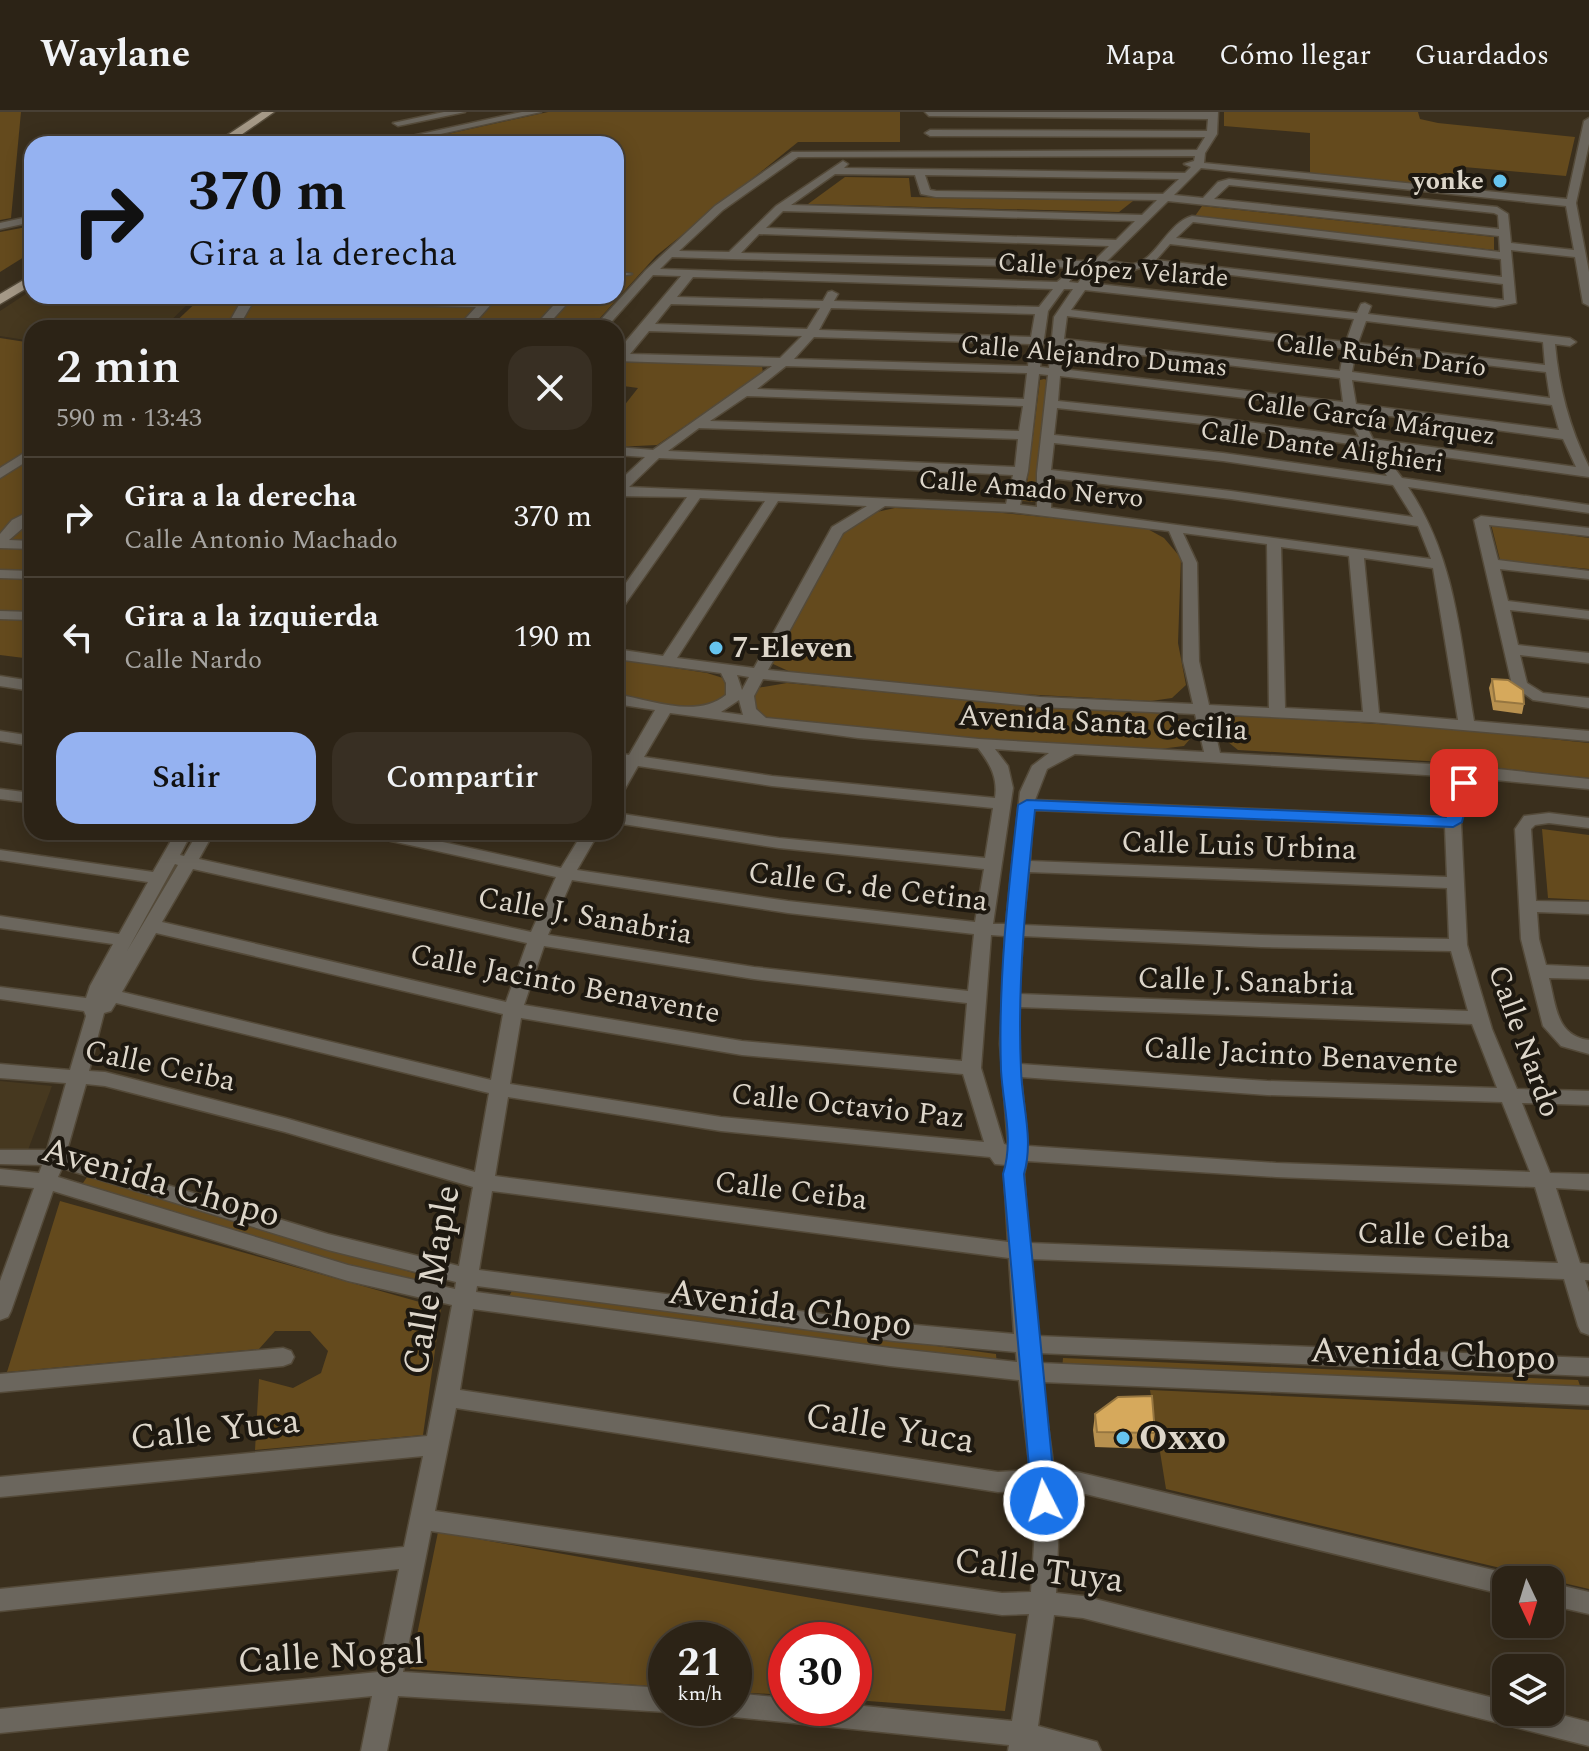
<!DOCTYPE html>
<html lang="es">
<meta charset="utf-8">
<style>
body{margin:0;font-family:Spectral,serif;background:#382f23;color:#f1f3f6;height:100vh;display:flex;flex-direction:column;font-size:30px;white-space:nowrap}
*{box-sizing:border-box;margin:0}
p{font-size:26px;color:#a6a4a1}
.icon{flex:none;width:44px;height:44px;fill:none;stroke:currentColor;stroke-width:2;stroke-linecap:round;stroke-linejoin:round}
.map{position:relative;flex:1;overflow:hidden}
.drawer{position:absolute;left:24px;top:208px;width:600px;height:520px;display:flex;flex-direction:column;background:#2c2316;border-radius:24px;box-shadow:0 4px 20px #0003,0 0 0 2px #484035}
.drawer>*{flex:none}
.guide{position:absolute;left:24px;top:24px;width:600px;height:168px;border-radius:24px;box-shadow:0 4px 20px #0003,0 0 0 2px #484035;background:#95b2f1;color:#111;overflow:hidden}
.needle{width:52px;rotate:176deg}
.tools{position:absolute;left:1492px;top:1454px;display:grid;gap:16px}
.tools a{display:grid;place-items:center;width:72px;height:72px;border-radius:16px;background:#2c2316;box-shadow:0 4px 20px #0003,0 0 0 2px #484035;font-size:40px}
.speed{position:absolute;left:648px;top:1510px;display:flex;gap:16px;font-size:40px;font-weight:700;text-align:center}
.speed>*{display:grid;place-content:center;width:104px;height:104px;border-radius:50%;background:#2c2316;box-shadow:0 4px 20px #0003,0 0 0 2px #484035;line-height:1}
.speed small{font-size:20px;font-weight:400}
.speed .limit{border:12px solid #d22;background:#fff;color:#111}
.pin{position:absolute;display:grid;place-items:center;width:68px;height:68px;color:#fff;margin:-34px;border-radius:16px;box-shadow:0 4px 12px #0006}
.me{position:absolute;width:88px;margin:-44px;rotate:355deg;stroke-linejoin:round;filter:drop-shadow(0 0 6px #0008)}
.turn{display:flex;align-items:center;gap:28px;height:168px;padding:0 32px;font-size:36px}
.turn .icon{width:104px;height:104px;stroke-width:2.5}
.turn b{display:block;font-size:56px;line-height:68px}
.round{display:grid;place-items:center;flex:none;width:84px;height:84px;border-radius:24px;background:#382f23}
.overview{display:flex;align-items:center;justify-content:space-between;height:136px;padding:0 32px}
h1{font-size:48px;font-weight:600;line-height:60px}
.primary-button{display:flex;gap:16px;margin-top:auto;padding:16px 32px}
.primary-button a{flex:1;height:92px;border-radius:24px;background:#95b2f1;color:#111;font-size:32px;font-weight:600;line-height:92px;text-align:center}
.primary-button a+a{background:#382f23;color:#f1f3f6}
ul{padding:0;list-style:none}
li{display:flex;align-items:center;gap:24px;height:120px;padding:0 32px;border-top:2px solid #484035}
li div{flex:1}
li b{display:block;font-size:30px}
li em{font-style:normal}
header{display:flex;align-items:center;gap:48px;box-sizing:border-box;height:112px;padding:0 40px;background:#2c2316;border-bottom:2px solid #484035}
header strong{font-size:38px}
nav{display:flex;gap:44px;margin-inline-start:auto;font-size:28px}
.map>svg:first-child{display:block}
.built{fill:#46381f}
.green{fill:#644a1d}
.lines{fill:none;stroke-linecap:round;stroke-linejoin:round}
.minor-casing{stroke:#544a39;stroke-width:3}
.major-casing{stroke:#544a39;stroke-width:3}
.minor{fill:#6b665d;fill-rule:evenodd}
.major{fill:#a59987;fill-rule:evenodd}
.wall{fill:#b8914f}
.building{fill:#d6a95c;stroke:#967640;stroke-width:2}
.route{fill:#1a73e8;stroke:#114b97;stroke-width:2}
.poi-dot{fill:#66c4ef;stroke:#1d1810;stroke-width:3}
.labels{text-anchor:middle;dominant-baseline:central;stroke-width:8;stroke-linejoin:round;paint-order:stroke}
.far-poi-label{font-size:26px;font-weight:bold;fill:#ddd6ca;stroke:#1d1810;text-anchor:end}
.far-street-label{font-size:26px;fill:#ddd6ca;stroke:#1d1810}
.poi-label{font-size:30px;font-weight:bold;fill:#ddd6ca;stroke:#1d1810;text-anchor:start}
.street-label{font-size:30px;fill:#ddd6ca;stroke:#1d1810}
.near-street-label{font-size:36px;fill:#ddd6ca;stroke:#1d1810}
.near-poi-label{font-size:36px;font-weight:bold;fill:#ddd6ca;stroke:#1d1810;text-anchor:start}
</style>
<header>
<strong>Waylane</strong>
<nav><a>Mapa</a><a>Cómo llegar</a><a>Guardados</a></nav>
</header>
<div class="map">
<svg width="1589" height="1639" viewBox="0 0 1589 1639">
<rect width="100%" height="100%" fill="#3a2f1d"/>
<g class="built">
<path d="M32,178V184H173L193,187L163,216H32V229L0,224V199Z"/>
<path d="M0,969L52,974L28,1038H0Z"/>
</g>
<g class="green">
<path d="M0,0H21L11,106L0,108Z"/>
<path d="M548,0H900V30H798L656,144L591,216H169L203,184H616V32H402Z"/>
<path d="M1224,0H1418L1420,7L1438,11L1575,25L1566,64L1464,55V65L1434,63V73L1310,61V21L1224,14Z"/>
<path d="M845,65L909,66L911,85L1133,89L1119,100L808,92Z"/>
<path d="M1202,94L1494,125V138L1195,104Z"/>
<path d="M32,114V140L0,160V120Z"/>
<path d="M0,226L32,231V547L0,543Z"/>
<path d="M616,248L752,252L762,254L763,261L657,333L616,335V304L638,276L616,273Z"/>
<path d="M1044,267L1047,268L1035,379L1037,390L1022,389L1026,380L1040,268Z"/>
<path d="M895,396L983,399L1144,415L1164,426L1181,446L1178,531L1186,573L1172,586L1151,589L983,580L795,562L773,552L770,545L845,418L872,401Z"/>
<path d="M1491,412L1589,426V457L1500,448Z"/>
<path d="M616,547L707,561L723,566L727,577L725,587C691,602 651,589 616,583Z"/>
<path d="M787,571L999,591L1167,602L1188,612L1190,627L1184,634L1152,638L994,630L777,609L754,600L751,582L757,576Z"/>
<path d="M1238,604L1446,616L1589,631V666L1443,650L1238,638L1218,622L1219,615L1227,608Z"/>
<path d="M1542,717L1589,723V788L1548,786Z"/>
<path d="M87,1065L441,1169L440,1180L81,1074Z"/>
<path d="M60,1089L441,1196L423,1323L255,1338L259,1267L293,1276L321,1261L328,1239L310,1219H275L259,1237L7,1260Z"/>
<path d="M513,1177L996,1242L997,1253L507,1188Z"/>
<path d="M1063,1246L1578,1268L1582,1279L1062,1258Z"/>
<path d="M1150,1278L1589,1298V1477L1166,1377Z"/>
<path d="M438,1420L1016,1522L1005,1599L854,1588V1528H786V1583L734,1580V1528H666V1575L410,1557Z"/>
</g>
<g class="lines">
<g class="minor-casing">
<g id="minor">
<path d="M444,0H465L398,14L393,11Z"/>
<path d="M522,0H541L395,32H375Z"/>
<path d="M925,0H1218L1217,22L1205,41L1204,51L1567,87L1584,9L1589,6V32L1576,91L1589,160V194L1583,191L1575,145L1511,138L1516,191L1495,195L1149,153L1134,158L1101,155L1089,171L1357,201L1361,192L1365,191L1371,194L1368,202L1570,226L1576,230L1570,234L1555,232C1559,276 1569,315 1589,355V365L1379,336L1402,366L1589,393V401L1408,375C1456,447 1460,526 1474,609L1589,619V629L1371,610L1211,602L1220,641L1470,654L1589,667V677L1475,666L1466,684L1461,710L1467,833L1492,917L1517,977L1589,979V993L1522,991L1550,1061L1589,1062V1078L1556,1076L1580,1151L1589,1152V1168H1585L1589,1180V1223L1581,1220L1578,1214L1564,1167L1031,1147L1036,1224L1589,1246V1264L1038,1241L1040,1251L1589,1275V1293L1042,1270L1054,1358L1077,1360L1506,1461L1516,1468H1506V1483L1077,1380L1055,1378L1058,1433L1056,1481L1083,1484L1506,1589V1600H1550L1589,1610V1634L1083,1506L1054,1503L1038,1614L1097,1630L1101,1639H1008L1009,1633L734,1605L725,1601L722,1596H734V1581L786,1586V1596H854V1593L1012,1609L1029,1502L1002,1503L431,1419L403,1560L666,1576V1596H675L666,1600L398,1584L387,1639H361L372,1584L0,1621V1597L378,1560L399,1457L0,1499V1477L404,1435L423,1344L0,1385V1365L427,1324L452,1193L348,1169L53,1079L11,1199L8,1205L0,1208V1169L34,1076L0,1073V1057L39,1061L42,1053L0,1052V1038H47L66,971L0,966V952L70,958L86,904L84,899L0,887V875L86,886L90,874L113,832L0,816V804L119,822L148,770L0,748V738L153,760L176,720H192L180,743L184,744L198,720H214L199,747L531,820L556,765L373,725L365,720H397L561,756L583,720H599L577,758L788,789L975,810L984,757L779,736L616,711V701L779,726L985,746L993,696L772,674L638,654L622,682L616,683V664L623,652L616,651V641L629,643L655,598L616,592V582C650,588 697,607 726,583V571L721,561L616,547V537L663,544L765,389L700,386L621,498L616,499V485L687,385L616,384V372L645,345L616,343V335L653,338L772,254L616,249V241L681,164L653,163L606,216H594L596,213L646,158L715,94L792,40L1197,38L1205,25L930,24L925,21L930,18L1207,19L1208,7L929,4ZM1195,44L1194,49L1184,52L1191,55L1185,61L844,56L848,52L843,49L776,94L729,140L679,139L723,98L798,45ZM1201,56L1566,94L1574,138L1511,131L1508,102L1497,95L1229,67L1218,70L1203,86L1174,83ZM835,62L915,63L921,82L936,85L1157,88L1142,103L791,93ZM925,63L1179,67L1163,82L936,79L930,78ZM1229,73L1494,101L1498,103L1499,117L1214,87ZM1168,89L1499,124L1500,140L1192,104C1167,111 1156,149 1133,152C1125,152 1115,149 1107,149ZM783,99L1135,109L1116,128L766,116ZM1193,110L1501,147L1502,165L1176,126ZM759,122L1109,134L1096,147L1086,149L741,141ZM1170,132L1503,172L1504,188L1156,148ZM672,145L731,147L1088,156L1078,171L1069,170L1072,166L1066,163L1057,170L660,157ZM693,165L1053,177L1039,195L834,189L838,182L832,179L828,180L823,189L677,185ZM1064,177H1073L1054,205L1049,256L1040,255L1048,199ZM1085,178L1354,207L1346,230L1071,198ZM671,192L820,196L807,217L655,212ZM831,196L1035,202L1031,225L819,218ZM1067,204L1344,237L1340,259L1064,227ZM1366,209L1543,230L1545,253L1358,231ZM649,219L802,224L780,246L630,242ZM814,225L1030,232L1028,254L794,247ZM1063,234L1340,266L1343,290L1061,257ZM1356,238L1546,260L1550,286L1352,260ZM786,254L1027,261L1024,287L757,277ZM1039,262L1048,263L1037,361V395L1020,393L1028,359ZM1060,264L1345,298L1359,325L1211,305L1058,289ZM1352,268L1552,293L1559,318L1356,292ZM747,284L1023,294L1019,319L710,309ZM1057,296L1211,313L1365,334L1387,364L1223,341L1054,323ZM1359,300L1563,327L1576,355L1373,327ZM699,316L1018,327L1015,355L668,339ZM1054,331L1223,349L1393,373L1413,405L1231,379L1051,358ZM659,346L1013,363L1006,392L629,375ZM1051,366L1231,387L1418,414L1431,447L1051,396ZM778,389L867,394L832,415L754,556L677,546ZM885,394L1012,400L1169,419L1183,451V549L1193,592L1040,585L768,558L843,421ZM1183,421L1267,432L1269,596L1209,593L1199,549L1197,451ZM1281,435L1349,444L1363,600L1285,596ZM1364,446L1433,456L1458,608L1379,601ZM737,563L749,565L742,578ZM763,567L1040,595L1195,602L1204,640L979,627L766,606L756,597L754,584ZM739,588L743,603L721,600ZM670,601L858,626L978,636C990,652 998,665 995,686L772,664L644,645ZM995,637L1049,641L1032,654L1020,680L1006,812H993L1013,676L1008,654ZM1075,642L1459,665L1450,684L1446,705L1035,688L1047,657ZM1033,698L1445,715L1447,765L1030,749ZM175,752L178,753L127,839ZM193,757L527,831L506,890L162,810ZM1029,760L1447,776L1449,827L1261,823L1023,813ZM572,768L788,801L974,822L968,879L754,855L548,823ZM156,821L503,902L491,968L122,880ZM991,823L1005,824L1000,932L1008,1033L1004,1032L981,956ZM1023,824L1261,835L1451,839L1468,899L1019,882ZM544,834L754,867L967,891L962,949L742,929L524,893ZM116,891L489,981L475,1060L285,1006L105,960L89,959L104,901L111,899ZM1019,895L1472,912L1497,976L1267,969L1020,952ZM521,906L742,943L963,962L984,1030L721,1005L510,972ZM1021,965L1267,983L1502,990L1530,1060L1276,1051L1028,1034ZM86,972L105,974L285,1020L473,1075L459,1154L328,1122L66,1042ZM508,985L721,1019L990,1045L995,1052L1006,1053L1004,1062L1008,1130L495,1064ZM1027,1049L1276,1065L1535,1075L1558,1151L1029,1131L1024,1062ZM62,1056L328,1138L456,1170L455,1177L348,1153L58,1065ZM492,1079L1009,1146L1014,1222L894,1211L479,1158ZM477,1174L894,1229L1016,1240L1017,1250L890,1236L476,1180ZM473,1197L890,1254L1019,1268L1030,1358L998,1360L460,1278ZM456,1296L998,1380L1032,1378L1034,1433L1031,1480L1002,1481L435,1399Z"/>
<path d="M32,104V110L0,117V111Z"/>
<path d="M616,159L632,162L616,165Z"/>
<path d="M244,184L482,188L488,186L494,189L470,216H457L476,195L253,190L238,216H226Z"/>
<path d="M562,184H574L545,216H533Z"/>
<path d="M32,336V346L0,366V356Z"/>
<path d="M32,398V408L9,428L32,429V437L0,436V422L12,408Z"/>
<path d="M1481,404L1589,416V424L1489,413L1498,448L1589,459V467L1500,457L1508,489L1589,499V507L1510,498L1518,533L1589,541V551L1520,543L1527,571L1543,581L1589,586V596L1533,588L1512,573L1474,408Z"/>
<path d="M0,458L32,459V467L0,466Z"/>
<path d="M0,499L32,500V508L0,507Z"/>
<path d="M0,564L32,569V579L0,574Z"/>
<path d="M0,619L32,624V634L0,629Z"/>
<path d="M0,677L32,681V691L0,687Z"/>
<path d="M1549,701L1589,706V716L1549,711L1535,713L1531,717L1536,789L1589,790V802L1537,800L1539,827L1546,853L1589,855V867L1549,866C1556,893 1556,924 1589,928V942L1561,934L1543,914L1521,827L1515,717L1524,704Z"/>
<path d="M283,1236L291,1239L294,1245L291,1251L283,1254L0,1280V1262Z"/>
<path d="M1550,1471L1589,1480V1502L1550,1493Z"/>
</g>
</g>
<g class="major-casing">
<g id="major">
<path d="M262,0H274L228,32H214Z"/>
<path d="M32,163V173L0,192V182Z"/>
</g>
</g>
<use href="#minor" class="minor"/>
<use href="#major" class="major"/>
</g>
<g class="wall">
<path d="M1492,567L1524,592L1522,602L1493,598L1489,576Z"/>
<path d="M1095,1302L1155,1321L1152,1337L1095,1335L1093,1318Z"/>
</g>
<g class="building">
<path d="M1492,567L1508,568L1523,578L1524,592L1495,589Z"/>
<path d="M1152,1284L1155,1321L1097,1320L1095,1302L1118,1285Z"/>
</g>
<path class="route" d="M1464,666L1472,671L1462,710L1453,715L1035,698C1026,784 1017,871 1021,958C1022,993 1034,1027 1024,1062L1056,1389L1052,1396L1044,1399L1035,1396L1032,1389L1003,1062C1014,1028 1003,994 1001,958C998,869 1008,781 1018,693L1027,688L1446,705L1455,671Z"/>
<g class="poi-dot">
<circle cx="1500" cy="69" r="8"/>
<circle cx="716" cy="536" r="8"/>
<circle cx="1123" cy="1326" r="8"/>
</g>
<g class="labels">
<g class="far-poi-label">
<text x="1484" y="69">yonke</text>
</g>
<g class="far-street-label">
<text transform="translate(1113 158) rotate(4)">Calle López Velarde</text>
<text transform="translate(1381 243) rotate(7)">Calle Rubén Darío</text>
<text transform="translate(1094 244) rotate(5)">Calle Alejandro Dumas</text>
<text transform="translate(1371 307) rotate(8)">Calle García Márquez</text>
<text transform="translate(1322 335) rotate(8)">Calle Dante Alighieri</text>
<text transform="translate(1031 377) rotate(5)">Calle Amado Nervo</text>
</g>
<g class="poi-label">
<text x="732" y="536">7-Eleven</text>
</g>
<g class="street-label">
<text transform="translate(1103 611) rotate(3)">Avenida Santa Cecilia</text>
<text transform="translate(1239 734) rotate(2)">Calle Luis Urbina</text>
<text transform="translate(868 775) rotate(7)">Calle G. de Cetina</text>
<text transform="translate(585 804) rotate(10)">Calle J. Sanabria</text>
<text transform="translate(1246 870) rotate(2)">Calle J. Sanabria</text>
<text transform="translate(565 872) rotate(11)">Calle Jacinto Benavente</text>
<text transform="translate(1524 929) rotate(70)">Calle Nardo</text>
<text transform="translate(1301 944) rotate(3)">Calle Jacinto Benavente</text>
<text transform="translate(160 954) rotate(12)">Calle Ceiba</text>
<text transform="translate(848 994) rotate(6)">Calle Octavio Paz</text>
<text transform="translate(791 1079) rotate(7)">Calle Ceiba</text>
<text transform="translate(1434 1124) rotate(2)">Calle Ceiba</text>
</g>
<g class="near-street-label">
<text transform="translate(161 1071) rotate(16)">Avenida Chopo</text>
<text transform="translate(432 1168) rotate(-80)">Calle Maple</text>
<text transform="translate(790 1197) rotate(8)">Avenida Chopo</text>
<text transform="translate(1433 1243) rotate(2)">Avenida Chopo</text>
<text transform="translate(890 1317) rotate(9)">Calle Yuca</text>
<text transform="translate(215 1318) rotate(-6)">Calle Yuca</text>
<text transform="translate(1039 1459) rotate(7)">Calle Tuya</text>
<text transform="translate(331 1545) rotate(-3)">Calle Nogal</text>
</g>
<g class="near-poi-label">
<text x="1139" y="1326">Oxxo</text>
</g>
</g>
</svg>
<div class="tools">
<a><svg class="needle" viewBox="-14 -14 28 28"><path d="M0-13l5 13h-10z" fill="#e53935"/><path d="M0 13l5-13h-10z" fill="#a6a4a1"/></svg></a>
<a><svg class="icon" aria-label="layers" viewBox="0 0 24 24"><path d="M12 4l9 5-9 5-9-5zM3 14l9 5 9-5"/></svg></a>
</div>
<div class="speed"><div>21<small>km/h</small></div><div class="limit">30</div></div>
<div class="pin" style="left:1464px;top:671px;background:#d93025"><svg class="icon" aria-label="arrive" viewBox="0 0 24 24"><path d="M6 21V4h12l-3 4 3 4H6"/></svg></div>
<svg class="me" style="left:1044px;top:1389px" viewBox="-20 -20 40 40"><circle r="17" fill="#1a73e8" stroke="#fff" stroke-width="3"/><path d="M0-11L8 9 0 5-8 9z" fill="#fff"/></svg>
<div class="guide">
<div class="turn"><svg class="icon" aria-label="right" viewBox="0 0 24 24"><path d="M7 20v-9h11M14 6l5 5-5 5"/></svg><div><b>370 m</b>Gira a la derecha</div></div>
</div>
<section class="drawer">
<div class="overview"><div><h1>2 min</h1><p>590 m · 13:43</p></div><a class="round"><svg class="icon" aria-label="close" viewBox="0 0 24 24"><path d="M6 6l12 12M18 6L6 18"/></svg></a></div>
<ul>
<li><svg class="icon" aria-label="right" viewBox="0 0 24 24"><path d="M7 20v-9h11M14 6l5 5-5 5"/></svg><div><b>Gira a la derecha</b><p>Calle Antonio Machado</p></div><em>370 m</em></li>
<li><svg class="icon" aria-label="left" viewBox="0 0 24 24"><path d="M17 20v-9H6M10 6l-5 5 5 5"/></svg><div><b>Gira a la izquierda</b><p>Calle Nardo</p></div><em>190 m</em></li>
</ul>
<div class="primary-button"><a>Salir</a><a>Compartir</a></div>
</section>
</div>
